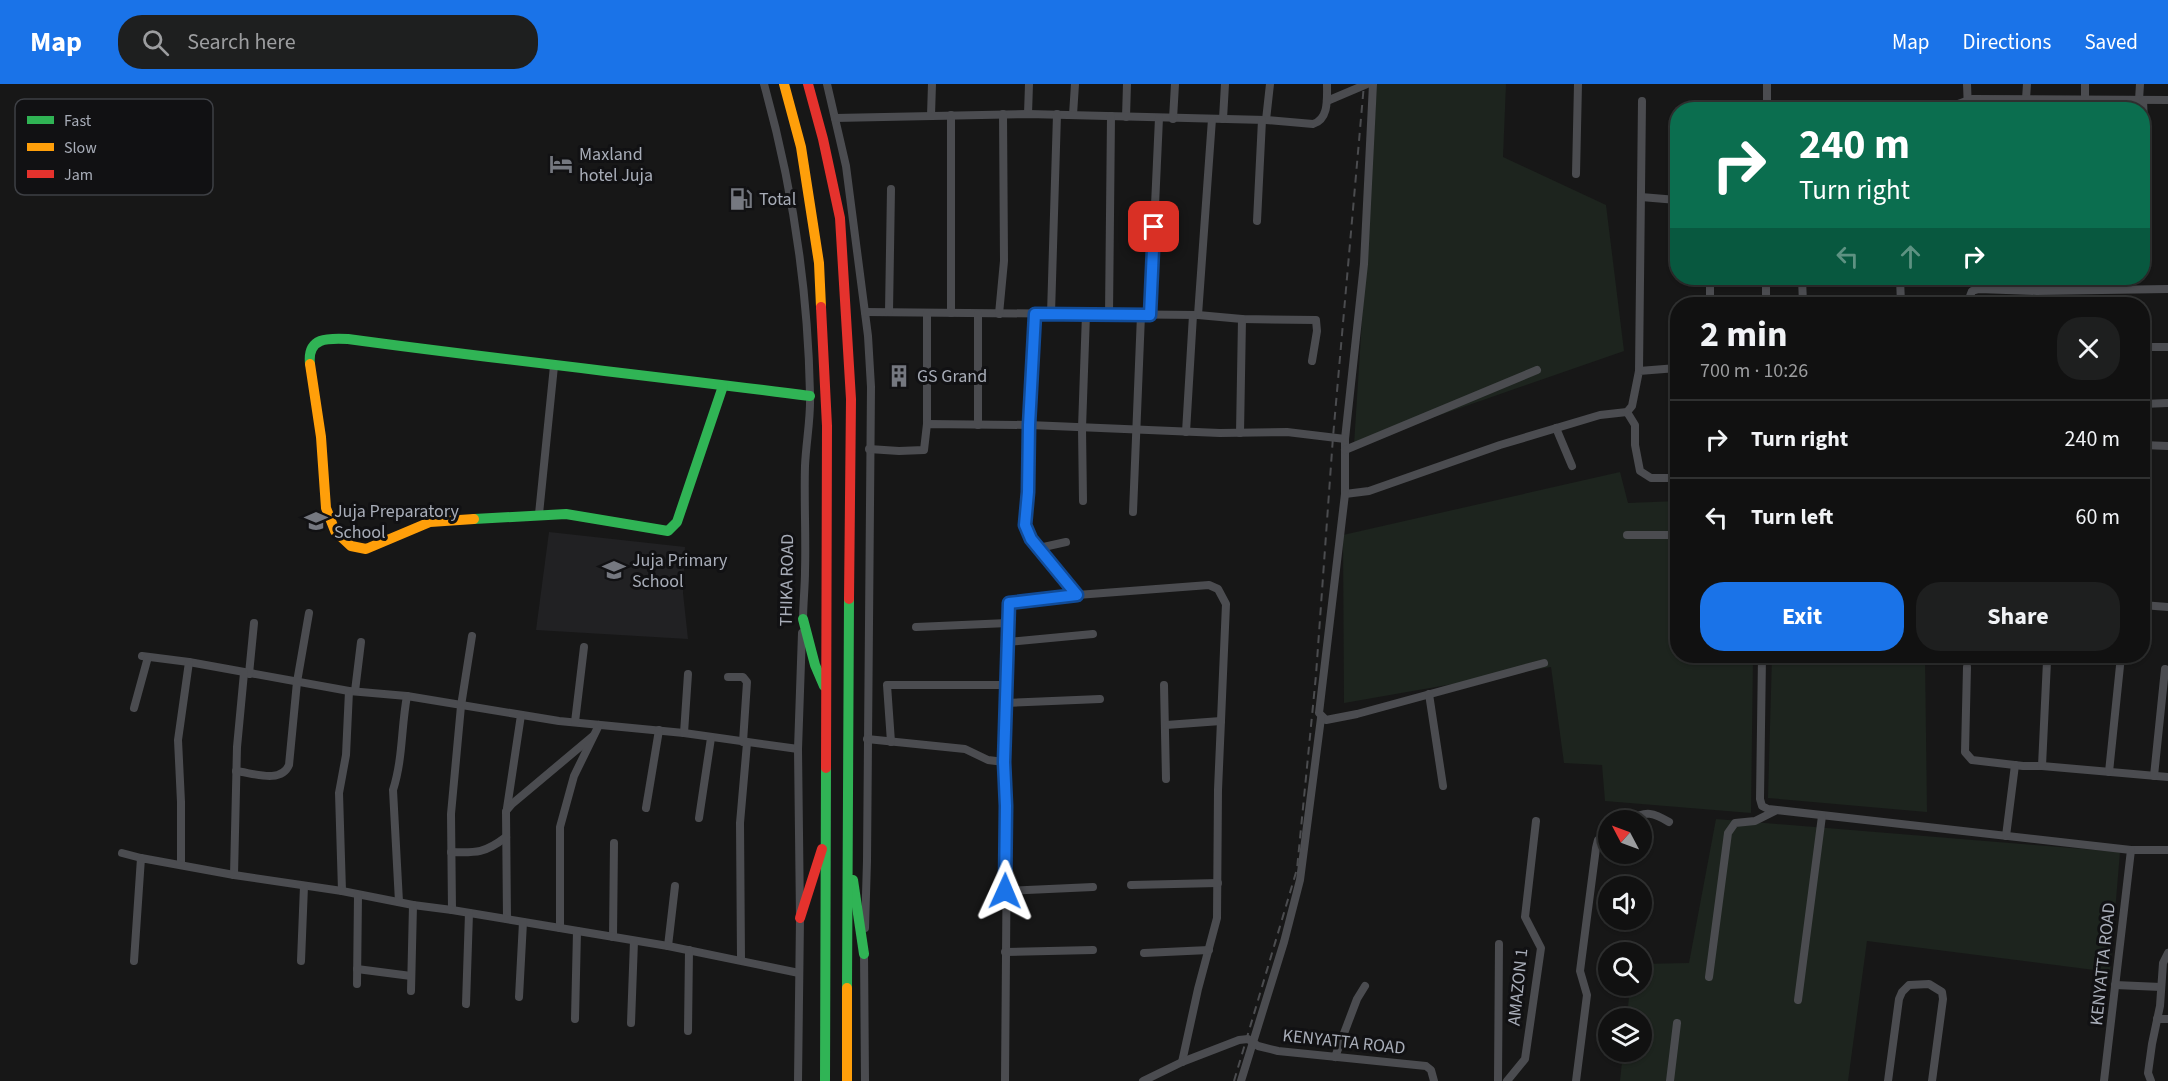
<!DOCTYPE html>
<meta charset="utf-8">
<style>
body{margin:0;font-family:"Source Sans 3",sans-serif;background:#1e1f1f;color:#f1f3f6;height:100vh;display:flex;flex-direction:column;font-size:22px;white-space:nowrap}
*{box-sizing:border-box;margin:0}
p{font-size:20px;color:#9c9d9f}
.icon{flex:none;width:33px;height:33px;fill:none;stroke:currentColor;stroke-width:2;stroke-linecap:round;stroke-linejoin:round}
.map{position:relative;flex:1;overflow:hidden}
.details{position:absolute;left:1670px;top:213px;width:480px;height:366px;display:flex;flex-direction:column;background:#111;border-radius:24px;box-shadow:0 2px 4px #0004,0 0 0 2px #303131}
.details>*{flex:none}
.hud{position:absolute;left:1670px;top:18px;width:480px;height:183px;border-radius:24px;box-shadow:0 2px 4px #0004,0 0 0 2px #303131;background:#0b6e4f;color:#fff;overflow:hidden}
.needle{width:39px;rotate:311deg}
.fabs{position:absolute;left:1598px;top:726px;display:grid;gap:12px}
.fabs a{display:grid;place-items:center;width:54px;height:54px;border-radius:50%;background:#111;box-shadow:0 2px 4px #0004,0 0 0 2px #303131;font-size:30px}
.pin{position:absolute;display:grid;place-items:center;width:51px;height:51px;color:#fff;margin:-26px;border-radius:12px;box-shadow:0 3px 9px #0006}
.me{position:absolute;width:66px;margin:-33px;rotate:1deg;stroke-linejoin:round;filter:drop-shadow(0 0 4px #0008)}
.turn{display:flex;align-items:center;gap:21px;height:126px;padding:0 30px;font-size:27px}
.turn .icon{width:78px;height:78px;stroke-width:2.5}
.turn b{display:block;font-size:42px;line-height:51px}
.lanes{display:flex;align-items:center;height:57px;padding:0 30px;background:#0003;justify-content:center;gap:30px;direction:ltr}
.lanes .off{opacity:.35}
.round{display:grid;place-items:center;flex:none;width:63px;height:63px;border-radius:24px;background:#1e1f1f}
.summary{display:flex;align-items:center;justify-content:space-between;height:102px;padding:0 30px}
h1{font-size:36px;font-weight:700;line-height:45px}
.cta{display:flex;gap:12px;margin-top:auto;padding:12px 30px}
.cta a{flex:1;height:69px;border-radius:24px;background:#1a73e8;color:#fff;font-size:24px;font-weight:700;line-height:69px;text-align:center}
.cta a+a{background:#1e1f1f;color:#f1f3f6}
ul{padding:0;list-style:none}
li{display:flex;align-items:center;gap:18px;height:78px;padding:0 30px;border-top:2px solid #303131}
li div{flex:1}
li b{display:block;font-size:22px}
li em{font-style:normal}
header{display:flex;align-items:center;gap:36px;box-sizing:border-box;height:84px;padding:0 30px;background:#1a73e8;color:#fff}
header strong{font-size:28px}
nav{display:flex;gap:33px;margin-inline-start:auto;font-size:21px}
.search{width:420px;height:54px;background:#1e1f1f;display:flex;align-items:center;gap:15px;box-sizing:border-box;padding:0 21px;border-radius:24px;color:#9c9d9f;font-size:22px}
.map>svg:first-child{display:block}
.built{fill:#212123}
.green{fill:#1d241e}
.lines{fill:none;stroke-linecap:round;stroke-linejoin:round}
.street{stroke:#4b4c50;stroke-width:8}
.fast{stroke:#30b455;stroke-width:10}
.slow{stroke:#ff9f0a;stroke-width:10}
.jam{stroke:#e5322d;stroke-width:10}
.rail{stroke:#4b4c4f;stroke-width:2;stroke-dasharray:8 6;stroke-linecap:butt}
.route-casing{stroke:#114b97;stroke-width:15}
.route{stroke:#1a73e8;stroke-width:10}
.labels{text-anchor:middle;dominant-baseline:central;stroke-width:6;stroke-linejoin:round;paint-order:stroke}
.poi-label{font-size:18px;fill:#a8adb8;stroke:#111113;text-anchor:start}
.street-label{font-size:18px;fill:#a8adb8;stroke:#111113}
.key{fill:#111113;stroke:#3e4045;stroke-width:1.5}
.key-label{font-size:16px;fill:#a8adb8}
</style>
<header>
<strong>Map</strong>
<div class="search"><svg class="icon" aria-label="search" viewBox="0 0 24 24"><circle cx="10" cy="10" r="6"/><path d="M15 15l6 6"/></svg>Search here</div>
<nav><a>Map</a><a>Directions</a><a>Saved</a></nav>
</header>
<div class="map">
<svg width="2168" height="997" viewBox="0 0 2168 997">
<rect width="100%" height="100%" fill="#171717"/>
<path class="built" d="M549,448L685,463L683,509L688,555L536,546Z"/>
<g class="green">
<path d="M1377,0H1506L1503,73L1606,121L1624,267L1354,361Z"/>
<path d="M1620,388L1628,419L1677,417V572H1753L1751,729L1605,717L1602,681L1564,679L1551,583L1344,619L1343,451Z"/>
<path d="M1772,572H1925L1927,728L1768,714Z"/>
<path d="M1716,735L2120,768L2110,888L1867,857L1848,997H1620L1623,968H1641V934H1627L1630,902H1641V880L1689,879Z"/>
</g>
<g class="lines">
<g class="street">
<path d="M764,0C792,100 808,206 810,310C811,334 806,358 805,382C804,417 806,452 805,487C805,503 803,520 803,537"/>
<path d="M827,0L846,82L868,252L871,303L867,777L865,844"/>
<path d="M1373,0L1364,180L1345,355V410L1369,407L1500,361L1600,331L1627,328L1632,322L1639,287L1677,284"/>
<path d="M1967,0L1968,26"/>
<path d="M2085,0V26"/>
<path d="M2026,15L2027,0"/>
<path d="M2139,16L2140,0"/>
<path d="M1327,17L1367,0"/>
<path d="M1767,26V0"/>
<path d="M1809,26L1890,22L1900,26"/>
<path d="M1941,26L1972,15L2168,16"/>
<path d="M1028,30L1029,0"/>
<path d="M951,31V229"/>
<path d="M1073,31L1075,0"/>
<path d="M931,32L932,0"/>
<path d="M1126,33L1127,0"/>
<path d="M835,34L1028,30L1266,36L1313,40C1329,35 1327,15 1327,0"/>
<path d="M1173,35L1175,0"/>
<path d="M1223,35L1225,0"/>
<path d="M1266,36L1270,0"/>
<path d="M2142,56L2144,39L2143,16"/>
<path d="M1576,90L1578,0"/>
<path d="M1641,113L1677,116"/>
<path d="M1257,137L1262,36"/>
<path d="M1710,194V220"/>
<path d="M1802,194L1803,220"/>
<path d="M1900,194L1901,220"/>
<path d="M1766,220V194"/>
<path d="M1967,220L1972,207L1979,205L2037,207L2168,205"/>
<path d="M865,228L1198,231L1242,235L1316,236L1317,247L1312,277"/>
<path d="M889,228L891,105"/>
<path d="M927,229V340"/>
<path d="M978,230V341"/>
<path d="M999,230L1004,177L1003,30"/>
<path d="M1035,230L1029,341L1028,408L1025,441L1031,455L1077,511"/>
<path d="M1051,230L1057,30"/>
<path d="M1109,231L1111,32"/>
<path d="M1150,231L1159,34"/>
<path d="M1198,231L1212,35"/>
<path d="M2142,263H2168"/>
<path d="M1639,287L1642,17"/>
<path d="M2142,320L2168,319"/>
<path d="M1627,328L1635,341V361L1640,387L1651,394H1677"/>
<path d="M1556,344L1572,382"/>
<path d="M1186,348L1193,231"/>
<path d="M1240,349L1242,235"/>
<path d="M2142,361L2168,362"/>
<path d="M869,365L899,367L924,366L927,340L1029,341L1220,349L1287,348L1345,355"/>
<path d="M1345,366L1537,286"/>
<path d="M1345,410L1319,629L1326,636L1357,630L1544,579"/>
<path d="M1083,417L1082,344L1086,230"/>
<path d="M1133,428L1141,231"/>
<path d="M539,430L554,282"/>
<path d="M1627,451H1677"/>
<path d="M2142,454L2144,434"/>
<path d="M1039,464L1066,458"/>
<path d="M2142,521L2168,523"/>
<path d="M916,543L1008,539"/>
<path d="M1008,558L1093,550"/>
<path d="M142,572L189,578L349,607L407,612L559,637L684,649L798,665"/>
<path d="M1762,572L1760,715L1762,722L1768,725L2131,766H2168"/>
<path d="M1967,583L1965,668L1972,676L2023,682H2042L2168,693"/>
<path d="M249,590L254,539"/>
<path d="M728,593H743L747,598L743,658"/>
<path d="M1164,601L1166,695"/>
<path d="M355,607L361,558"/>
<path d="M1429,610L1443,702"/>
<path d="M1005,619L1100,615"/>
<path d="M134,624L148,573"/>
<path d="M575,638L584,563"/>
<path d="M1166,641L1221,637"/>
<path d="M684,649L688,590"/>
<path d="M867,655L965,665L988,676L1004,678L1007,746L1005,997"/>
<path d="M891,658L887,601H1006"/>
<path d="M1004,678L1009,519L1077,511L1209,501L1218,505L1226,520L1218,706L1217,834L1198,905L1182,978"/>
<path d="M2042,682L2047,577"/>
<path d="M236,687C253,689 281,700 289,681L297,598L309,529"/>
<path d="M2109,688L2121,572"/>
<path d="M2154,692L2165,585"/>
<path d="M507,724L521,631"/>
<path d="M646,724L659,646"/>
<path d="M699,734L711,654"/>
<path d="M1630,736C1646,726 1654,729 1669,738"/>
<path d="M2006,752L2015,681"/>
<path d="M451,768C477,769 485,769 506,753"/>
<path d="M122,769L141,774"/>
<path d="M181,781V718L178,656L189,578"/>
<path d="M234,791L237,663L244,589"/>
<path d="M1131,801L1218,799"/>
<path d="M342,807L339,709L346,671L349,607"/>
<path d="M1005,807L1093,803"/>
<path d="M399,818L393,706C403,675 401,644 407,612"/>
<path d="M452,826L451,730L461,622L472,552"/>
<path d="M507,835L506,727L512,720L593,652"/>
<path d="M560,844V743L574,692L599,641"/>
<path d="M613,853L614,759"/>
<path d="M668,862L675,802"/>
<path d="M864,868L865,997"/>
<path d="M1005,868L1093,866"/>
<path d="M1144,869L1209,866"/>
<path d="M741,875L740,739L747,659"/>
<path d="M134,877L141,774L234,791L342,807L413,821L452,826L668,862L799,889"/>
<path d="M301,877L304,802"/>
<path d="M357,885L411,892"/>
<path d="M1709,893L1728,749L1735,739L1755,737L1775,727"/>
<path d="M357,900L358,811"/>
<path d="M2115,901L2161,903"/>
<path d="M411,907L413,821"/>
<path d="M519,913L523,838"/>
<path d="M1798,916L1822,732"/>
<path d="M466,920L469,829"/>
<path d="M575,935L577,847"/>
<path d="M2157,935H2168"/>
<path d="M631,939L634,857"/>
<path d="M688,947L689,866"/>
<path d="M1335,973L1357,915L1365,902"/>
<path d="M798,997L800,834L798,665L802,549"/>
<path d="M1143,997L1182,978L1239,956L1248,955L1258,962L1278,967L1426,982L1431,986L1434,997"/>
<path d="M1241,997L1284,858L1300,796L1321,634"/>
<path d="M1498,997L1499,860"/>
<path d="M1507,997L1525,975L1541,864L1525,833L1536,737"/>
<path d="M1576,997L1587,911L1580,887L1596,764L1598,756L1608,749"/>
<path d="M1670,997L1677,939"/>
<path d="M1888,997L1899,915L1902,908L1909,901L1929,900L1942,908L1943,915L1932,997"/>
<path d="M2104,997L2131,766"/>
<path d="M2151,997L2148,989L2152,960L2160,922L2163,879L2168,869"/>
</g>
<g class="fast">
<path d="M310,280C307,253 328,254 348,255C502,276 656,292 810,312"/>
<path d="M474,435L566,430L668,447L677,438L723,302"/>
<path d="M803,535L815,581L824,602"/>
<path d="M853,796L864,870"/>
<path d="M847,904L849,515"/>
<path d="M825,997L826,684"/>
</g>
<g class="slow">
<path d="M784,0L801,63L819,179L821,223"/>
<path d="M310,280L321,353L326,424L335,447L351,462L366,465L430,438L474,435"/>
<path d="M847,904V997"/>
</g>
<g class="jam">
<path d="M808,0L823,55L840,134L851,315L849,515"/>
<path d="M821,223L827,342L826,684"/>
<path d="M800,834L822,765"/>
</g>
<path class="rail" d="M1234,997L1297,785L1316,591L1333,353L1364,0"/>
</g>
<g class="lines">
<g class="route-casing">
<path id="route" d="M1005,807L1006,722L1004,678L1009,519L1077,511L1031,455L1025,441L1028,408L1029,341L1035,230L1150,231L1154,143"/>
</g>
<use href="#route" class="route"/>
</g>
<defs>
<g id="hotel-bare" transform="scale(1.8)"><path d="M-6-4.5h1.5V1H6V5H4.5V3h-9V5H-6ZM-4 0a1.8 1.8 0 1 1 3.6 0ZM.5 0V-2.5h3Q6-2.5 6 0Z" fill="#757880" stroke="#111113" stroke-width="2.5" paint-order="stroke"/></g>
<g id="fuel-bare" transform="scale(1.8)"><path d="M-5.5-6h7V0h2V4h1.3V-2.5L3-4.5l.8-.8L6-3V5H2.5V1h-1V6h-7ZM-4.2-4.7v3.2H.2V-4.7Z" fill="#757880" stroke="#111113" stroke-width="2.5" paint-order="stroke"/></g>
<g id="building-bare" transform="scale(1.8)"><path d="M-4-6H4V6H1V3H-1V6H-4ZM-2.5-4.3h1.7v1.8h-1.7ZM.8-4.3h1.7v1.8H.8ZM-2.5-1h1.7V.8h-1.7ZM.8-1h1.7V.8H.8Z" fill="#757880" stroke="#111113" stroke-width="2.5" paint-order="stroke"/></g>
<g id="school-bare" transform="scale(1.8)"><path d="M0-5L7-2L0 1L-7-2ZM-4 1L0 2.5L4 1V4Q0 6-4 4Z" fill="#757880" stroke="#111113" stroke-width="2.5" paint-order="stroke"/></g>
</defs>
<g fill-rule="evenodd">
<use href="#hotel-bare" x="561" y="80"/>
<use href="#fuel-bare" x="741" y="115"/>
<use href="#building-bare" x="899" y="292"/>
<use href="#school-bare" x="316" y="437"/>
<use href="#school-bare" x="614" y="486"/>
</g>
<g class="labels">
<g class="poi-label">
<text x="579" y="70">Maxland<tspan x="579" dy="21">hotel Juja</tspan></text>
<text x="759" y="115">Total</text>
<text x="917" y="292">GS Grand</text>
<text x="334" y="427">Juja Preparatory<tspan x="334" dy="21">School</tspan></text>
<text x="632" y="476">Juja Primary<tspan x="632" dy="21">School</tspan></text>
</g>
<g class="street-label">
<text transform="translate(787 496) rotate(-89)">THIKA ROAD</text>
<text transform="translate(2103 880) rotate(-84)">KENYATTA ROAD</text>
<text transform="translate(1518 903) rotate(-84)">AMAZON 1</text>
<text transform="translate(1344 958) rotate(6)">KENYATTA ROAD</text>
</g>
</g>
<rect x="15" y="15" width="198" height="96" rx="9" class="key"/>
<rect x="27" y="32" width="27" height="8" fill="#30b455"/>
<rect x="27" y="59" width="27" height="8" fill="#ff9f0a"/>
<rect x="27" y="86" width="27" height="8" fill="#e5322d"/>
<g class="key-label">
<text x="64" y="42">Fast</text>
<text x="64" y="69">Slow</text>
<text x="64" y="96">Jam</text>
</g>
</svg>
<div class="fabs">
<a><svg class="needle" viewBox="-14 -14 28 28"><path d="M0-13l5 13h-10z" fill="#e53935"/><path d="M0 13l5-13h-10z" fill="#9c9d9f"/></svg></a>
<a><svg class="icon" aria-label="sound" viewBox="0 0 24 24"><path d="M4 9h4l5-4v14l-5-4H4zM17 9q2 3 0 6"/></svg></a>
<a><svg class="icon" aria-label="search" viewBox="0 0 24 24"><circle cx="10" cy="10" r="6"/><path d="M15 15l6 6"/></svg></a>
<a><svg class="icon" aria-label="layers" viewBox="0 0 24 24"><path d="M12 4l9 5-9 5-9-5zM3 14l9 5 9-5"/></svg></a>
</div>
<div class="pin" style="left:1154px;top:143px;background:#d93025"><svg class="icon" aria-label="arrive" viewBox="0 0 24 24"><path d="M6 21V4h12l-3 4 3 4H6"/></svg></div>
<svg class="me" style="left:1005px;top:807px" viewBox="-20 -20 40 40"><path d="M0-17L14 15 0 8-14 15z" fill="#1a73e8" stroke="#fff" stroke-width="4"/></svg>
<div class="hud">
<div class="turn"><svg class="icon" aria-label="right" viewBox="0 0 24 24"><path d="M7 20v-9h11M14 6l5 5-5 5"/></svg><div><b>240 m</b>Turn right</div></div>
<div class="lanes"><svg class="icon off" aria-label="left" viewBox="0 0 24 24"><path d="M17 20v-9H6M10 6l-5 5 5 5"/></svg><svg class="icon off" aria-label="ahead" viewBox="0 0 24 24"><path d="M12 20V5M6 11l6-6 6 6"/></svg><svg class="icon" aria-label="right" viewBox="0 0 24 24"><path d="M7 20v-9h11M14 6l5 5-5 5"/></svg></div>
</div>
<section class="details">
<div class="summary"><div><h1>2 min</h1><p>700 m · 10:26</p></div><a class="round"><svg class="icon" aria-label="close" viewBox="0 0 24 24"><path d="M6 6l12 12M18 6L6 18"/></svg></a></div>
<ul>
<li><svg class="icon" aria-label="right" viewBox="0 0 24 24"><path d="M7 20v-9h11M14 6l5 5-5 5"/></svg><div><b>Turn right</b></div><em>240 m</em></li>
<li><svg class="icon" aria-label="left" viewBox="0 0 24 24"><path d="M17 20v-9H6M10 6l-5 5 5 5"/></svg><div><b>Turn left</b></div><em>60 m</em></li>
</ul>
<div class="cta"><a>Exit</a><a>Share</a></div>
</section>
</div>
